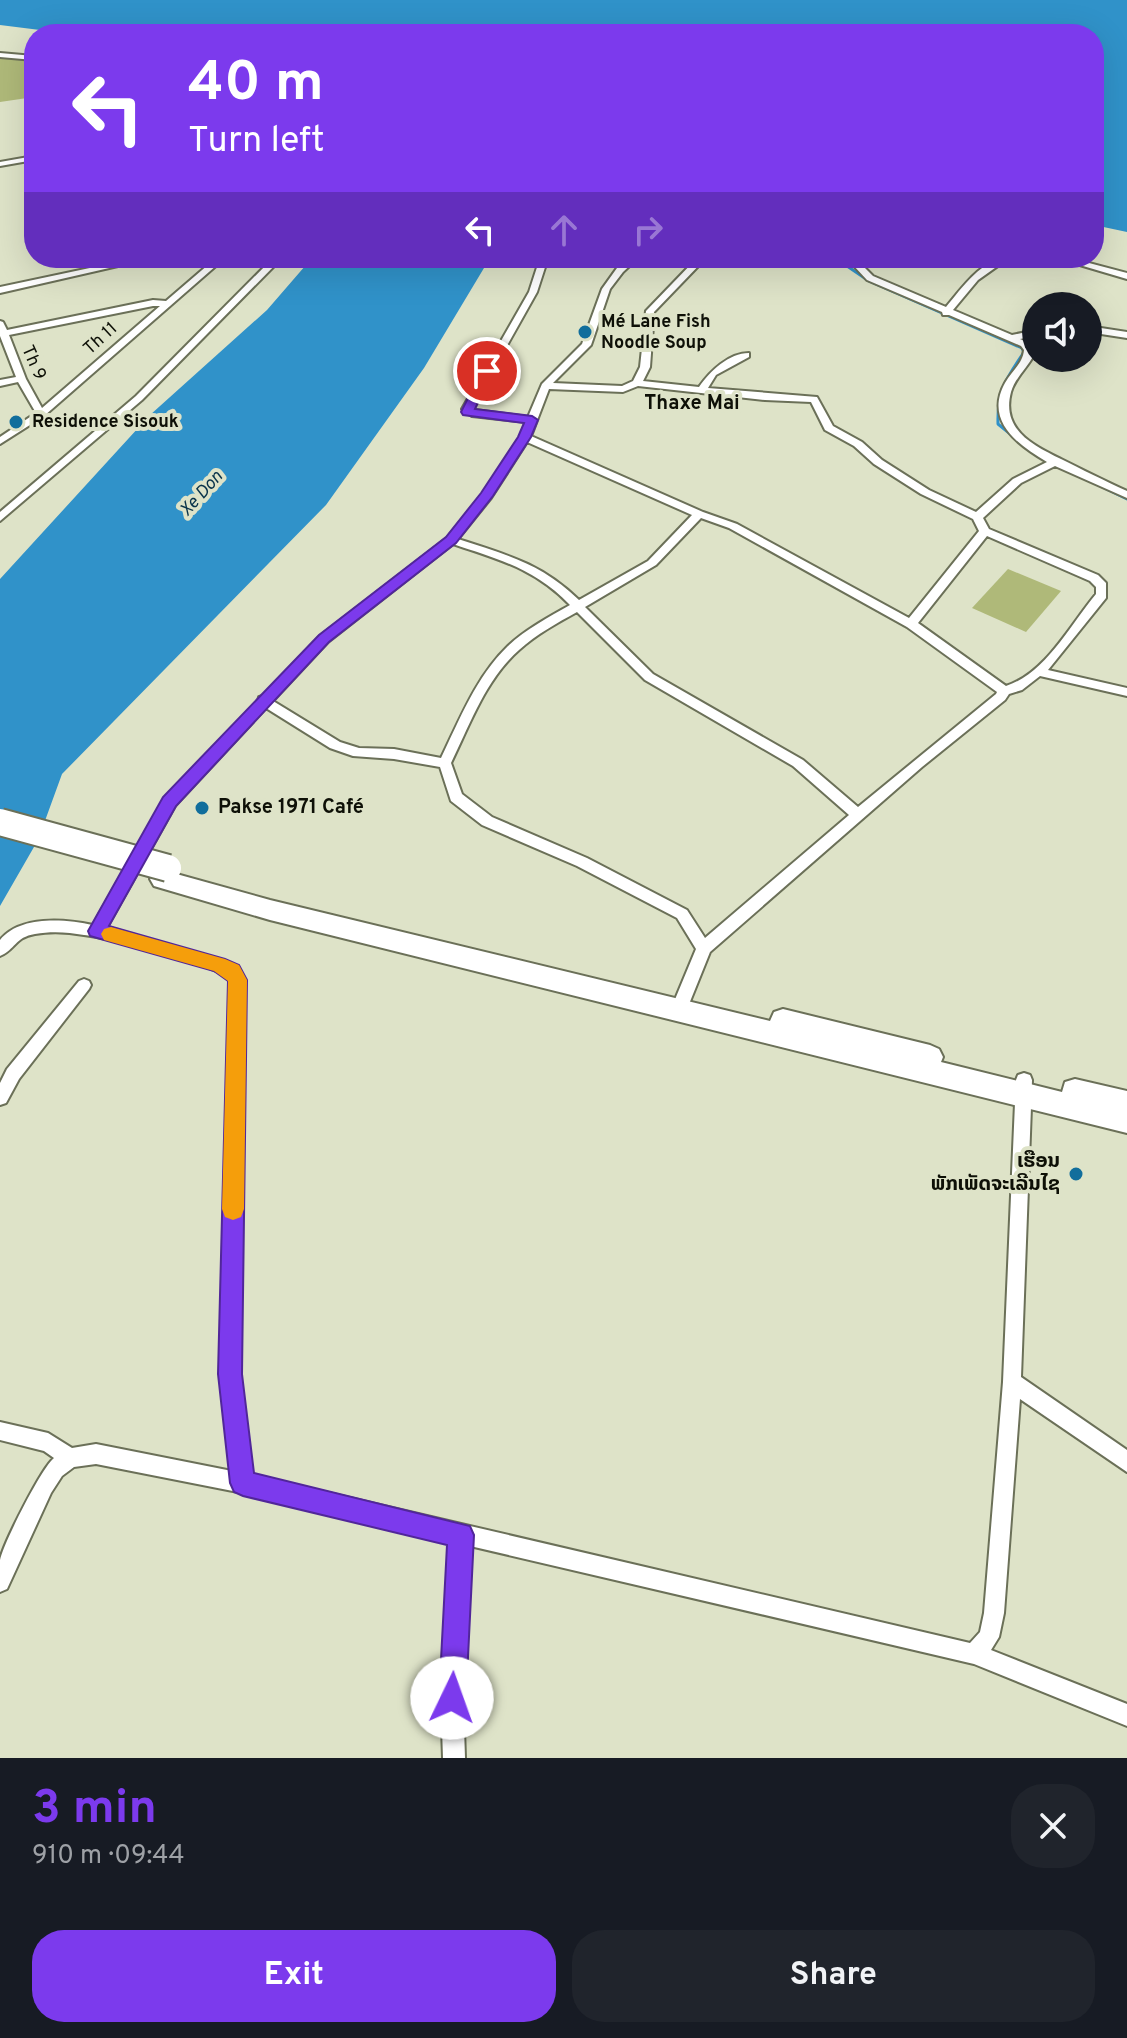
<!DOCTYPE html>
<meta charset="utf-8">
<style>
body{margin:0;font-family:Overpass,"Noto Sans Lao",sans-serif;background:#20242c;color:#f1f3f6;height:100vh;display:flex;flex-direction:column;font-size:30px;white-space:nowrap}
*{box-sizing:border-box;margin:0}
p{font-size:26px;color:#9ea1a6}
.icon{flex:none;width:44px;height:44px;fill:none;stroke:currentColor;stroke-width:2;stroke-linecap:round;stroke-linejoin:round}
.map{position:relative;height:1758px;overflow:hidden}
.side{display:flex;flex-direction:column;background:#171b24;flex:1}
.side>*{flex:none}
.hud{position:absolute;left:24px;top:24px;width:1080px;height:244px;border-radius:32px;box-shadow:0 8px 32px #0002;background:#7c3aed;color:#fff;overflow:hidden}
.fabs{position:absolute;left:1022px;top:292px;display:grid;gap:16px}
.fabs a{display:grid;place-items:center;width:80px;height:80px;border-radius:50%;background:#171b24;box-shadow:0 8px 32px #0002;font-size:40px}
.pin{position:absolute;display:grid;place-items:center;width:68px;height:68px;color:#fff;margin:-34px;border:4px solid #fff;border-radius:50%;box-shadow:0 2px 8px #0007}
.me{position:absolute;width:88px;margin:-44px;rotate:3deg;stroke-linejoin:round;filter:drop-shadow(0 0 6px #0008)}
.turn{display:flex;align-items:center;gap:28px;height:168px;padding:0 32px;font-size:36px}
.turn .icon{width:104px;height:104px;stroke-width:2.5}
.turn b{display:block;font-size:56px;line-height:68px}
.lanes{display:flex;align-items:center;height:76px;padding:0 32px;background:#0003;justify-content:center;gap:40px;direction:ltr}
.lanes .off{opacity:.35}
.round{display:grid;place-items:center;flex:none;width:84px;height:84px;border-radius:32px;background:#20242c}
.head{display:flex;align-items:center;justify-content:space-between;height:136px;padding:0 32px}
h1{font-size:48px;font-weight:700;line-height:60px;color:#7c3aed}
.action{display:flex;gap:16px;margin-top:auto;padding:16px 32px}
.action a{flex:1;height:92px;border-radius:32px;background:#7c3aed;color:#fff;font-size:32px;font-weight:700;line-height:92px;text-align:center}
.action a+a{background:#20242c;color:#f1f3f6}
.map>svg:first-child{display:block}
.green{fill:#afb979}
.water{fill:#3092c9}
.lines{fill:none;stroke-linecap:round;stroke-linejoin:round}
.stream{stroke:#3092c9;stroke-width:3}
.street-casing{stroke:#6b7058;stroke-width:4}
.highway-casing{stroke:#6b7058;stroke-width:4}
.street{fill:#fff;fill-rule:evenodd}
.highway{fill:#fff;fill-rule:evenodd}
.highway-bridge-casing{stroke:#6b7058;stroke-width:30;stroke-linecap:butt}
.highway-bridge{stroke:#fff;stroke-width:26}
.route{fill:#7c3aed;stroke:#51269a;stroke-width:2}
.slow{fill:#f59e0b}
.poi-dot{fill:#116e9c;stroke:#dee3c8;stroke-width:3}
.labels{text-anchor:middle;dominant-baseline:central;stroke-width:8;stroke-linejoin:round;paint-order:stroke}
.far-poi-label{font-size:18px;font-weight:bold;fill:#0e1007;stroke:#dee3c8;text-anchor:start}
.far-street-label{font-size:18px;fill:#0e1007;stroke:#dee3c8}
.far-water-label{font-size:18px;font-style:italic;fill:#09334a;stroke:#dee3c8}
.far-quarter-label{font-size:20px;font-weight:bold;fill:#0e1007;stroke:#dee3c8}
.poi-label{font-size:20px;font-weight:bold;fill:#0e1007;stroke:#dee3c8;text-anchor:start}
</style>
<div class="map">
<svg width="1127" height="1758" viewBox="0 0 1127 1758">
<rect width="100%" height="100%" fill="#dee3c8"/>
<g class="green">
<path d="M0,58L34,61V97L0,102Z"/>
<path d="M1008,569L1061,591L1026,632L972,608Z"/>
</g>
<g class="water">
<path d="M0,0H1127V232L1094,225V34H72L0,25Z"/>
<path d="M312,258H490L424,368L326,505L62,774L38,840L0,906V579L150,415L267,310Z"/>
</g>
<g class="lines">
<g class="stream">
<path d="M848,258L847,266L869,281L1022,348L1024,352C1006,380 997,389 998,424L1020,442"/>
<path d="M1090,481L1127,499"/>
</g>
<g class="street-casing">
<g id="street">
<path d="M0,53L34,56V60L0,57Z"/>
<path d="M34,156V160L0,166V162Z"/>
<path d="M137,258H153L0,293V287Z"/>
<path d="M216,258H225L44,416L0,444V437L36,413L18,382L0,386V380L16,377L0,336V321L3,322L7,330L153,300L166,301ZM153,306H160L42,408L26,379L9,335Z"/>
<path d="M273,258H282L142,400L0,521V512L136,396Z"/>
<path d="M540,258H548L537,292L472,408L475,410L528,417L542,384L582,344L602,289L617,268L629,258H638L623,272L610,289L591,345L553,383L622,386L633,381L640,367L646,311L697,258H706L654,312L650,367L643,381L699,387C710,371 729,353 749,353V357L716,375L708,388L817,397L833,426L862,442L882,460L929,490L976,512L1013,479L1047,462C1018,445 984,421 1005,383C1012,371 1023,363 1024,350L1021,346L949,315H943L942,312L867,280L853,265V258H861V264L873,276L946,307C962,288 982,258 1009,258L978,280L953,310L1012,335L1036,330V336L1020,339C1028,342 1034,346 1034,355C1027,368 1015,378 1011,392C1001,430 1033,445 1061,459C1081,469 1105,481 1127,491V498L1055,466L1021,483L983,518L989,529L1098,575L1106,583V598L1048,670L1127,688V696L1040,676L1022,690L1009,694L1005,700L922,767L710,952L687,1009L684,1014L679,1015L674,1014L671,1009L696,949L677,918L577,866L482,825L451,801L440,767L394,759L353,756L330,748L266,708L175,806L107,927L223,961L237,967L244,980L239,1374L252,1475L970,1643L980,1632L984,1613L1003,1382L1016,1080L1018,1075L1024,1073L1030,1075L1032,1080L1021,1377L1127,1450V1472L1020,1399L1004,1613L999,1637L991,1650L1127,1704V1726L974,1664L470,1546L463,1698L465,1758H443L441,1698L451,1542L243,1493L96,1464L74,1467L62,1476L51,1493L7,1589L0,1592C0,1582 0,1570 0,1560C3,1544 42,1467 54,1458L44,1451L0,1440V1422L48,1433L72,1448L96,1444L232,1471L221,1374L230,980C220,965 107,938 84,935C68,932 51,931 35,934C15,937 15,950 0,956V940C20,915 65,919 93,925L165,798L258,701L259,697L263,696L320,636L447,538L483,494L520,437L526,422L472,416L462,409L529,292ZM638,386L765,400L811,402L825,430L854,446L874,464L921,494L973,519L979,531L909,618L737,524L703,512L531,436L549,389L623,392ZM527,442L692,515L648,561L579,600C541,563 507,555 458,539L491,498ZM701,518L729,528L907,627L997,692L996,694L858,807L803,760L653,674L585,607L656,565ZM987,536L1090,581L1096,587V594C1070,625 1046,673 1006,686L918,623ZM453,544C500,560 534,568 570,605C549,617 526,629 508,646C476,677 460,719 441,758L394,749L359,748L340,742L273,701L328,642ZM577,612L645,680L793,766L849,815L705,938L687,910L587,858L492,817L462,794L451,763C470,724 486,679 519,650C537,634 557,623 577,612Z"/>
<path d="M1056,258H1070L1127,273V279Z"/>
<path d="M1088,326L1127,332V338L1088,332Z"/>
<path d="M84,979L89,981L91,985L89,989L19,1079L6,1103L0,1105V1083L7,1069L79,981Z"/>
</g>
</g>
<g class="highway-casing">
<path id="highway" d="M162,870L270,900L770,1021L774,1012L783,1009L930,1045L939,1049L943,1057L941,1062L1062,1092L1065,1082L1075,1079L1127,1091V1133L270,920L154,886L150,879L154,872Z"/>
</g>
<use href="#street" class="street"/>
<use href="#highway" class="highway"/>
<g class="highway-bridge-casing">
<path id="highway-bridge" d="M0,822L168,868"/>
</g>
<use href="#highway-bridge" class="highway-bridge"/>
</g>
<path class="route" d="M483,368L493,371L475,409L532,416L538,420L531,437L493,496L456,543L329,642L176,806L109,926L225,959L239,965L247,980L242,1374L254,1473L470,1526L474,1535L466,1698L462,1708L452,1712L443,1708L439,1698L447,1545L243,1496L234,1492L230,1483L218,1374L228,981L214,971L97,938L90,936L88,931L163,797L319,635L446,537L481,493L518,437L524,423L463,415L461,412Z"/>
<path class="slow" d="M111,927L225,959L239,965L247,980L244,1209L241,1217L233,1220L225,1217L222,1209L228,981L214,971L104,940L101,934L104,929Z"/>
<g class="poi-dot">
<circle cx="585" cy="332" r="8"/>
<circle cx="16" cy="422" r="8"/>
<circle cx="202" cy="808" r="8"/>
<circle cx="1076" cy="1174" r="8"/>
</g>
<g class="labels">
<g class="far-poi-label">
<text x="601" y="322">Mé Lane Fish<tspan x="601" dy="21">Noodle Soup</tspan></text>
<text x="32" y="422">Residence Sisouk</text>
</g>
<g class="far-street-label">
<text transform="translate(101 339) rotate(-42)">Th 11</text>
<text transform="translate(33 363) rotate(66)">Th 9</text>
</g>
<g class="far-water-label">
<text transform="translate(202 494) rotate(-48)">Xe Don</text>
</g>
<g class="far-quarter-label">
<text x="692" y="404">Thaxe Mai</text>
</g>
<g class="poi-label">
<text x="218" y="808">Pakse 1971 Café</text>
<text x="1060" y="1162" text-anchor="end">ເຮືອນ<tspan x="1060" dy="23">ພັກເພັດຈະເລີນໄຊ</tspan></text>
</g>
</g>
</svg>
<div class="fabs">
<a><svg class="icon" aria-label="sound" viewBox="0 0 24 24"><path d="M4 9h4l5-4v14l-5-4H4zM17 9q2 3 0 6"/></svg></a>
</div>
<div class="pin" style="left:487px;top:371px;background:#d93025"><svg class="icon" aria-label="arrive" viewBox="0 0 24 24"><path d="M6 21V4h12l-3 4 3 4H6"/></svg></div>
<svg class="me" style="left:452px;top:1698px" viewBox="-20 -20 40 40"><circle r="19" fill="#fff"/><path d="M0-13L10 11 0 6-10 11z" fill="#7c3aed"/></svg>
<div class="hud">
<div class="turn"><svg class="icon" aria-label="left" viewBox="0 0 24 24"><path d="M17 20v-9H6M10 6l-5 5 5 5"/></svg><div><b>40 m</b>Turn left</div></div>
<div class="lanes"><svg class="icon" aria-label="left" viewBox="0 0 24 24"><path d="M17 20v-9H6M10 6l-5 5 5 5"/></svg><svg class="icon off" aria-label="ahead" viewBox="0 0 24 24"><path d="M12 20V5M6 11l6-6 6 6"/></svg><svg class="icon off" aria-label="right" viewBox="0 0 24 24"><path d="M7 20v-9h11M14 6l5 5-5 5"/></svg></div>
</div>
</div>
<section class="side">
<div class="head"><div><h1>3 min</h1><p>910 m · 09:44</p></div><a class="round"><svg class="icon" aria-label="close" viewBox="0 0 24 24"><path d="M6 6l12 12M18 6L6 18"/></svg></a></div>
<div class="action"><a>Exit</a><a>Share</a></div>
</section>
